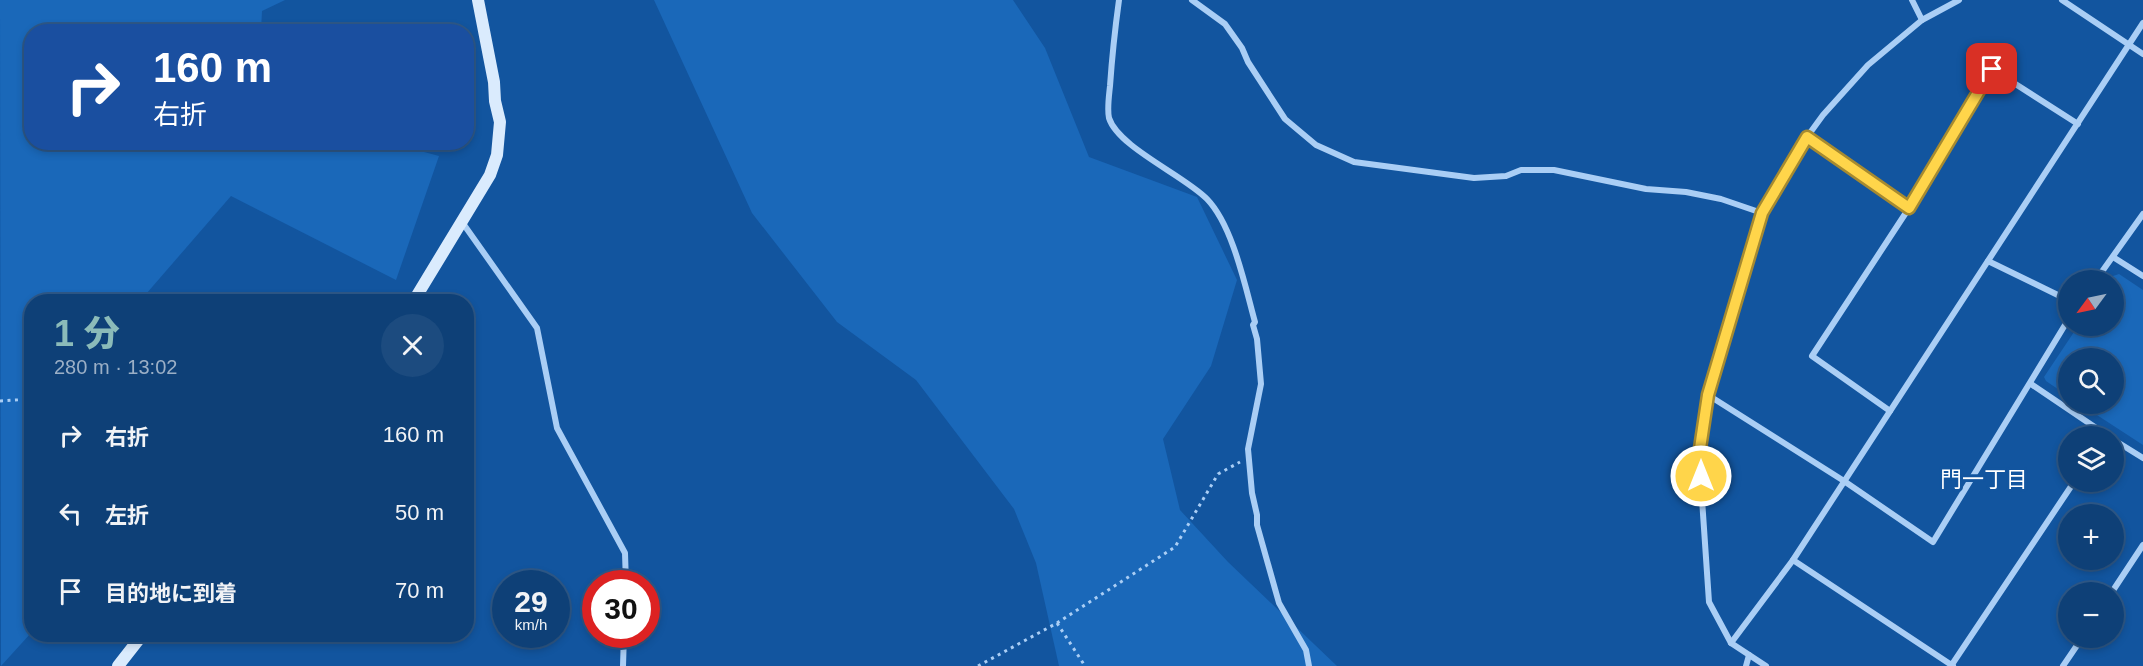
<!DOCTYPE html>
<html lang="ja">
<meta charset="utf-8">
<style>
body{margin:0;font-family:Helvetica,"Noto Sans JP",sans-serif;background:#1c4b7f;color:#f1f3f6;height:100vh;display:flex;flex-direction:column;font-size:22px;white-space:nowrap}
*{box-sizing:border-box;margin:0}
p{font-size:20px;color:#9bafc6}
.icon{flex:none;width:33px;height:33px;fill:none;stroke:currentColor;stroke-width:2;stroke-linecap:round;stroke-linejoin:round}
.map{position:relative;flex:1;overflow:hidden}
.panel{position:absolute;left:24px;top:294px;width:450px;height:348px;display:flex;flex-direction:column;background:#0e4077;border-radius:24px;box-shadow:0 3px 9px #0003,0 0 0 2px #2e5989}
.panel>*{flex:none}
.banner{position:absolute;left:24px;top:24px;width:450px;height:126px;border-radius:24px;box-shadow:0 3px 9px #0003,0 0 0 2px #2e5989;background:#1a4fa0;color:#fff;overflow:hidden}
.needle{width:39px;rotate:237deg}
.buttons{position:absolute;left:2058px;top:270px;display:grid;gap:12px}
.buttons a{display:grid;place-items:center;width:66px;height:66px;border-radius:50%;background:#0e4077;box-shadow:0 3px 9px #0003,0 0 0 2px #2e5989;font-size:30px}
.speed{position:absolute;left:492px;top:570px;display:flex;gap:12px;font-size:30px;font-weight:700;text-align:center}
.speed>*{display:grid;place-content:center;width:78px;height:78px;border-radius:50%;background:#0e4077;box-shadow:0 3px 9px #0003,0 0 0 2px #2e5989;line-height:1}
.speed small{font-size:15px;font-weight:400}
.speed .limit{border:9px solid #d22;background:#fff;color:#111}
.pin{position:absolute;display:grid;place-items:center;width:51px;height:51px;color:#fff;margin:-26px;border-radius:12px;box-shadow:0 3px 9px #0006}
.me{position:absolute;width:66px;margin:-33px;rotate:0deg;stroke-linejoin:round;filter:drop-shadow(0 0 4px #0008)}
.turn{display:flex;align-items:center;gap:21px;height:126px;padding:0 30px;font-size:27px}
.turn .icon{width:78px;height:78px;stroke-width:2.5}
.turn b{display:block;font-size:42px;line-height:51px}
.round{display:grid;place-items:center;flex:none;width:63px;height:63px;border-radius:32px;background:#1c4b7f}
.head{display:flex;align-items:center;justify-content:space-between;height:102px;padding:0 30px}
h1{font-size:36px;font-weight:800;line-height:45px;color:#8bbbb9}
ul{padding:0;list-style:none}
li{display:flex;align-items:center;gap:18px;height:78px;padding:0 30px}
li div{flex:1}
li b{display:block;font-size:22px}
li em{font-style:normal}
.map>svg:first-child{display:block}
.green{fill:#1a68b9}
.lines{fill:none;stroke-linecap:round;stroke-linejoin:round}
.path{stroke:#aacef5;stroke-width:3;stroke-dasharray:3 4.5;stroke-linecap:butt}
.street{stroke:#aacef5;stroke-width:6}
.secondary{stroke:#daebfd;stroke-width:12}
.route-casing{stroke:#a68a30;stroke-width:15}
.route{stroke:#ffd54a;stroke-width:10}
.labels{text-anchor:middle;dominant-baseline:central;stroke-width:6;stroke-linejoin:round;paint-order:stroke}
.neighbourhood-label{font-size:22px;fill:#fff;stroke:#12559f}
</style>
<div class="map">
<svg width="2143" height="666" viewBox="0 0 2143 666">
<rect width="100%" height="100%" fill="#12559f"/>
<g class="green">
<path d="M0,0H285L262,11L261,31L32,32V142H387L439,156L396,280L231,196L140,301L32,302L31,633L1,666Z"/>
<path d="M654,0H1013L1045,48L1089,157L1197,197L1237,280L1211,366L1163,439L1180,510L1228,562L1337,666H1059L1036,563L1014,509L916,380L837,322L752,213Z"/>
<path d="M2119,274L2143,290V445L2080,404H2114V358H2068V396L2046,381L2044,377L2078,326H2114V280H2108L2110,277Z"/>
</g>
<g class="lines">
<g class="path">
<path d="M0,401L32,399"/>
<path d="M1057,623L1175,547L1218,474L1240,462"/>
<path d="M978,666L1057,623L1085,666"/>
</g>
<g class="street">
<path d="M1119,0C1115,29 1112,57 1110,86C1109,96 1107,109 1109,118C1118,147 1185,176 1207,199C1233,226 1245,286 1255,322L1253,325L1257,339L1261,384L1248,449L1252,493L1257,515V525L1279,603L1306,650L1309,666"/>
<path d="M1192,0L1225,24L1242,48L1248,62L1285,119L1316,145L1354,162L1474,178L1506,176L1521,170H1554L1646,189L1686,192L1721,199L1762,213"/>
<path d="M1912,0L1922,20"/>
<path d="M2062,0L2143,54"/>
<path d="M1807,137L1909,208"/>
<path d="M462,222L537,328L557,428L625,553L626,584"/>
<path d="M2113,257L2143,276"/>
<path d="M1988,261L2068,300"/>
<path d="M2096,280L2143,214"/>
<path d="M2031,384L2108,436"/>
<path d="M1708,395L1844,481L1933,542L2068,320"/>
<path d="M1890,411L1812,356L1909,208L1992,69L2078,124"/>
<path d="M2114,440L2143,458"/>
<path d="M1793,560L1953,666"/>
<path d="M2112,592L2143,545"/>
<path d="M1731,643L1793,560L2143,23"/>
<path d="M623,666L624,634"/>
<path d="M1746,666L1749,655"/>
<path d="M1766,666L1731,643L1709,602L1699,455L1708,395L1762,213L1807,137L1823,115L1868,65L1922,20L1959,0"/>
<path d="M1951,666L2074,482"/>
<path d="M2063,666L2082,638"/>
</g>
<g class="secondary">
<path d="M413,302L490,175L497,155L500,122L495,101L494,82L478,0"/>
<path d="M118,666L143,634"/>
</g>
</g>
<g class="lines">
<g class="route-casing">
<path id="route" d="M1701,476L1699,455L1708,395L1762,213L1807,137L1909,208L1992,69"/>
</g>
<use href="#route" class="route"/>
</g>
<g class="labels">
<g class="neighbourhood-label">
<text x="1984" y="479">門一丁目</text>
</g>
</g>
</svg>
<div class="buttons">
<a><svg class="needle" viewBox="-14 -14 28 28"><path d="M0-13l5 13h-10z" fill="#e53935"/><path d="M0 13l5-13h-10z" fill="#9bafc6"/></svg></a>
<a><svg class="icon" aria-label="search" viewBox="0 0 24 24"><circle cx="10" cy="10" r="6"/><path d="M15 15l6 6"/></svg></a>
<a><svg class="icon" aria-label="layers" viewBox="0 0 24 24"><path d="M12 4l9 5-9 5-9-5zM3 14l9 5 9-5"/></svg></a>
<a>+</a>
<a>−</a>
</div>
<div class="speed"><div>29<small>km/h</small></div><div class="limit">30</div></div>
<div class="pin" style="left:1992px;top:69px;background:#d93025"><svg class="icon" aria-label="arrive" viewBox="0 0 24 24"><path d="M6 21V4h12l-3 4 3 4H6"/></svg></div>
<svg class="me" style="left:1701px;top:476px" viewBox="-20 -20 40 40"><circle r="17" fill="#ffd54a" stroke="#fff" stroke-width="3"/><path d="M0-11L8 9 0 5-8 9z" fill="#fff"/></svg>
<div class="banner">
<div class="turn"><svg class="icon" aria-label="right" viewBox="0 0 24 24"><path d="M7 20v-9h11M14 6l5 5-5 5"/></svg><div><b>160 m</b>右折</div></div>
</div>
<section class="panel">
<div class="head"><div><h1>1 分</h1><p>280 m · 13:02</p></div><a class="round"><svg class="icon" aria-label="close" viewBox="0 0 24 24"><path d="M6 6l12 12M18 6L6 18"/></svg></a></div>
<ul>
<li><svg class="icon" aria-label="right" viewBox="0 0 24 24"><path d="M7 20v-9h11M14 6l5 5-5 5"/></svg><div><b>右折</b></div><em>160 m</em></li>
<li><svg class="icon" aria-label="left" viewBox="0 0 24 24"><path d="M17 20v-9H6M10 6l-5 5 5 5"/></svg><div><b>左折</b></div><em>50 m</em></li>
<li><svg class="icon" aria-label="arrive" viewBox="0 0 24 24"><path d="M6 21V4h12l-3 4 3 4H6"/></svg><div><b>目的地に到着</b></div><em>70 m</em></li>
</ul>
</section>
</div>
